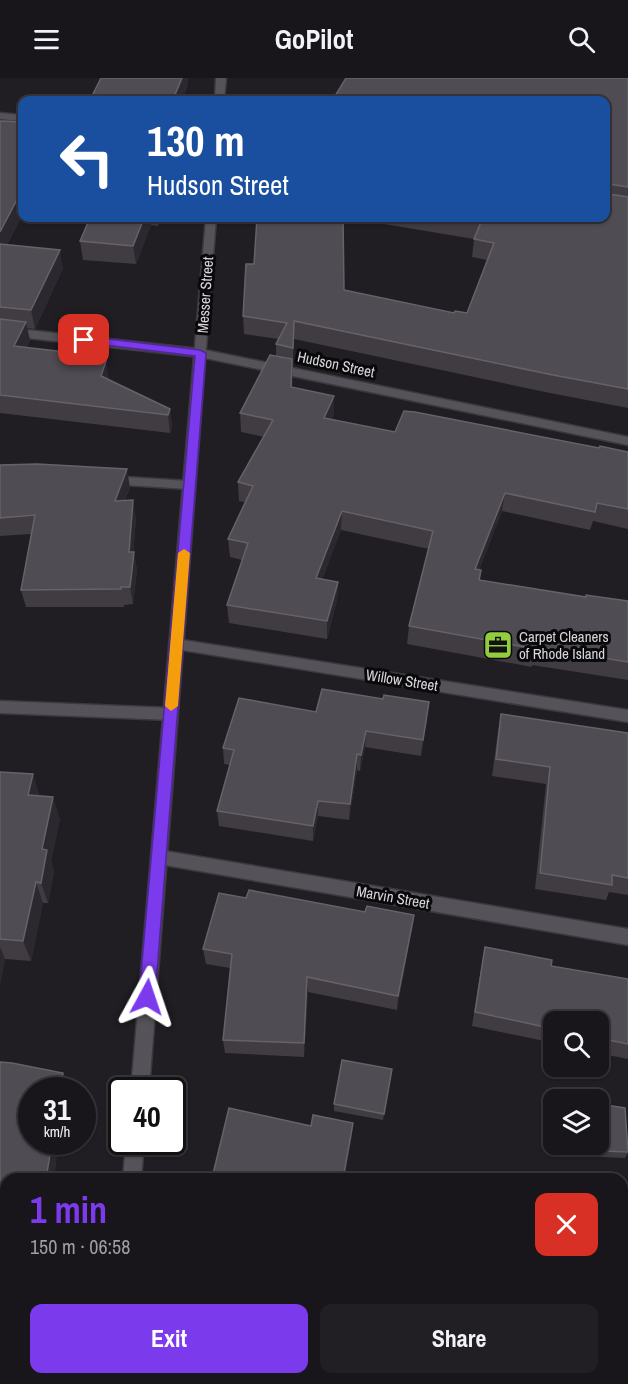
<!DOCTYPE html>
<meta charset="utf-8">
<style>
body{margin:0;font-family:"Archivo Narrow",sans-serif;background:#211f23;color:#f1f3f6;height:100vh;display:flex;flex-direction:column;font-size:22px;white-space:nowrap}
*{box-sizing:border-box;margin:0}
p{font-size:20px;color:#9f9fa2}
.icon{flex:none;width:33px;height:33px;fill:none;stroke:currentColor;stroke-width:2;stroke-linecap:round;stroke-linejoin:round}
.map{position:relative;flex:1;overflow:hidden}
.details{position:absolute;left:0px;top:1095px;width:628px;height:212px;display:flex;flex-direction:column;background:#18161a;border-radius:18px 18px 0 0;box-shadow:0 2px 4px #0004,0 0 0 2px #363539}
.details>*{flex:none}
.top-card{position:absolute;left:18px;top:18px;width:592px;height:126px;border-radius:12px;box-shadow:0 2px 4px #0004,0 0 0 2px #363539;background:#1a4fa0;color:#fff;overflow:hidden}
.buttons{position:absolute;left:543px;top:933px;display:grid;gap:12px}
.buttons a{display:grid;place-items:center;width:66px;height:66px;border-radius:12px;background:#18161a;box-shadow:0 2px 4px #0004,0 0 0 2px #363539;font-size:30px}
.speed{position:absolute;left:18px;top:999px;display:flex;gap:12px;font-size:30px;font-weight:700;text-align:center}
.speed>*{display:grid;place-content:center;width:78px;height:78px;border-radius:50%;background:#18161a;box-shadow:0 2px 4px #0004,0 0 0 2px #363539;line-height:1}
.speed small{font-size:15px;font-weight:400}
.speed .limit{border:3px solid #111;border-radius:9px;background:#fff;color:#111}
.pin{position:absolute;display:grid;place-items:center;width:51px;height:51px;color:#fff;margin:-26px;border-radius:12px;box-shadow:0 3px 9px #0006}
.me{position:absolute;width:66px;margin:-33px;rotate:5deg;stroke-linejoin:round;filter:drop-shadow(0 0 4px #0008)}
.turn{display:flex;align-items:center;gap:21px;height:126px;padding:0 30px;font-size:27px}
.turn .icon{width:78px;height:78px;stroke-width:2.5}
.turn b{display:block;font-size:42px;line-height:51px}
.round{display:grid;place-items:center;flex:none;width:63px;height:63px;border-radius:12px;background:#211f23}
.summary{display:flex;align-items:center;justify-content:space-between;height:102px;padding:0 30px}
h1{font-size:36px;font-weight:700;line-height:45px;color:#7c3aed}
.button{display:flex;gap:12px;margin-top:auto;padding:12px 30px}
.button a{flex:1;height:69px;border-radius:12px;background:#7c3aed;color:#fff;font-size:24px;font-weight:700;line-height:69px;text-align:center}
.button a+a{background:#211f23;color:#f1f3f6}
header{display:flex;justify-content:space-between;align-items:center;height:78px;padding:0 30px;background:#18161a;font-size:27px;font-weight:700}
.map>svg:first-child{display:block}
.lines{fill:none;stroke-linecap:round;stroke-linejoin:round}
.minor-casing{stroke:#3c393e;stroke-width:3}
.tertiary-casing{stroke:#3c393e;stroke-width:3}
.minor{fill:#565259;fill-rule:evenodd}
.tertiary{fill:#565259;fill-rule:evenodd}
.wall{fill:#403c42}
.shaded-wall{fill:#2c282f}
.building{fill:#504c53;stroke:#666268;stroke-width:1.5}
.route{fill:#7c3aed;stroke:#51269a;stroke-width:1.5}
.slow{fill:#f59e0b}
.labels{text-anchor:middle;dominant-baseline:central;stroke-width:6;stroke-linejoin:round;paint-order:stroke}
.street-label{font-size:15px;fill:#d9d6db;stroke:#09080a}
.poi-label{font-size:15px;fill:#d9d6db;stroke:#09080a;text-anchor:start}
</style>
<header><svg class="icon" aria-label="menu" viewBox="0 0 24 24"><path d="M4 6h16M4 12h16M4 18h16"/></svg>GoPilot<svg class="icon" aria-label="search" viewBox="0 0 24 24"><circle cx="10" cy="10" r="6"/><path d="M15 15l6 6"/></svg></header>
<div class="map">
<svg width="628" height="1306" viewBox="0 0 628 1306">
<rect width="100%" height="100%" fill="#201d23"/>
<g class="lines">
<g class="minor-casing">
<g id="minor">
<path d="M0,35L22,37V43L0,41Z"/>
<path d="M0,249L200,271L628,359V367L200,279L0,257Z"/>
<path d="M109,398L189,403L195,407L189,411L109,406L103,402Z"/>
<path d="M176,561L628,632V644L176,571L171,570L169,566L171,562Z"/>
<path d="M0,623L171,630L176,632L178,636L176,640L171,642L0,635Z"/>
<path d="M159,772L628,851V867L159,786L153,784L151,779L153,774Z"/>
</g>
</g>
<g class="tertiary-casing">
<g id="tertiary">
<path d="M216,0H226L224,22H215Z"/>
<path d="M206,140H216L149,1012H131Z"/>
<path d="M126,1064H144L141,1101H123Z"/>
<path d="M106,1300H126L125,1306H105Z"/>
</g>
</g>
<use href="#minor" class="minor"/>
<use href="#tertiary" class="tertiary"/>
</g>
<g class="wall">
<path d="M628,0V330L550,315L294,261L292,309L334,336L332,341L395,354L599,370L628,374V451L593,443L590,452L502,433L479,492H481L480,502L586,519L628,523V602L532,587V589L407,566L409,548L429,471L341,452L322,501L338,504L337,522L327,561L229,545L227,527L242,482L230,479L228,461L245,424L239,423L238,404L264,359L241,354L240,335L276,278V266L278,261L244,256L243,238L344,212L454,235H467L487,182L472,179L474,161L366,143L367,140H606V22H335V18Z"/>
<path d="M188,6L182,22H91V20Z"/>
<path d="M0,43L22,44V137L7,167L63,190L35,251L27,250L30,263L26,270L82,276L83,283L109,302L170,331L172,349L170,355L0,335Z"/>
<path d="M90,140H162L158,148L151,147L136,186L83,182L80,163Z"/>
<path d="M0,387L130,410L125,422L136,441L133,474L137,492L133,526L124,527V529H26L21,512L31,456L0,458Z"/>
<path d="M316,634L427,641L421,678L365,669L360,693L357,692L349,742L318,738L313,763L219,748L217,733L230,687L224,686L223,670Z"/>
<path d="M501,636L628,655V817L609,814L606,822L535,811L546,706L492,698L498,654Z"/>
<path d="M0,694L40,718L60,741L51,783L54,793L48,825H43L31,883L5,881L0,906Z"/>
<path d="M246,820L365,834L414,837L397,932L308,914L304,979L225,975L223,962L230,890L206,886L203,871Z"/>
<path d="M485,869L551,888L628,901V981L598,975V944H554V965L472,948L482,884Z"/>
<path d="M392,991L383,1042L334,1033V1026Z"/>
<path d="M352,1057L344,1101H214L213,1096Z"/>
<path d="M578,1066H628V1075L625,1080L579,1078Z"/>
</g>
<g class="shaded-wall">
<path d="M182,0H188V6L182,22H175L174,19Z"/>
<path d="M22,112V137L0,181V154Z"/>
<path d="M144,140H150L151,147L136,186L133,168Z"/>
<path d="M158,140H162L158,148Z"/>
<path d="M60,172L63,190L35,251L31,232Z"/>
<path d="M294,243V261L293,288V270Z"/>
<path d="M26,244L30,263L18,287L14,268Z"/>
<path d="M106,283L109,301L104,316L101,298Z"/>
<path d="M334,318V336L324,358V340Z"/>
<path d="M170,331L172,349L170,355L168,337Z"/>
<path d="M127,391L130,410L118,441L115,423Z"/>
<path d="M505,415L502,433L472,510L475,491Z"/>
<path d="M133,422L136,441L132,491L134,474L137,492L133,526L130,509L129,474Z"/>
<path d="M342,433L341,452L316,519V500Z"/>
<path d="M338,504L337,522L327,561V543Z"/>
<path d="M429,624L427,641L421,678L423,662Z"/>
<path d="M366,653L365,669L360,693L361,677Z"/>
<path d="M357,676V692L349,742L350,726Z"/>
<path d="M33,696L40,718L28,717Z"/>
<path d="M53,719L60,741L51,783L54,793L48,825L41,805L42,771Z"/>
<path d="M318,723V738L313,763V748Z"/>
<path d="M36,804L43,825L31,883L23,863Z"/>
<path d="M414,837L412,852L397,932L398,918Z"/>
<path d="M0,869L5,881L0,906Z"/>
<path d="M307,899L308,914L304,979V965Z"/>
<path d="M63,995L68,1008L67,1012H60Z"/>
<path d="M353,1045L352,1057L344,1101H343Z"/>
<path d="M52,1064H59L54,1101H46Z"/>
<path d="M38,1300H45L44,1306H37Z"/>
</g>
<g class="building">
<path d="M101,0H182L174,19L91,20Z"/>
<path d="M346,0H628V109L608,106L609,116L628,119V311L553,297L294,243L293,270L276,266L287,245L243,238L246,186H254L257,140H343L344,212L454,235L455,233L467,235L494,165L474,161L481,144L453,140H606V22H404L407,18H335Z"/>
<path d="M0,43L22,44V112L0,154Z"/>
<path d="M90,140H144L133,168L80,163Z"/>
<path d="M0,166L60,172L31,232L0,229Z"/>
<path d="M0,241L26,244L14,268L82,276L79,283H106L101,298L170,331L168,337L0,317Z"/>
<path d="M270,277L292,281L291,309L334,318L324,340L395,354L404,333L415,334L599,370L600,368L628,374V431L597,425L595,434L505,415L475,491L481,492L479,502L586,519V517L628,523V584L536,569V571L409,548L433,453L342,433L316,500L338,504L327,543L227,527L248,465L228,461L253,408L238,404L273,342L240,335Z"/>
<path d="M37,386L127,391L115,423L133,422L129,474H134L130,509H121V511L21,512L35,437L0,440V387Z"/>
<path d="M322,611L383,621L384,617L429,624L423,662L366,653L361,677L357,676L350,726L318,723L313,748L217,733L234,672L223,670L239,620L316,634Z"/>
<path d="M501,636L628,655V800L612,797V807L540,795L550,689L496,681Z"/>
<path d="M0,694L33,696L28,717L53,719L42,771L47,772L41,805L36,804L23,863L0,861Z"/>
<path d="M249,812L365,834L367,828L414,837L398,918L307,899L304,965L223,962L232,876L203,871L219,815L246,820Z"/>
<path d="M485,869L552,882L551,888L628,901V966L598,960V944H554V951L475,934Z"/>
<path d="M342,982L392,991L384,1036L334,1026Z"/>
<path d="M0,984L12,985L63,995L60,1012H32V1064H52L46,1101H6V1300H38L37,1306H0V1154L2,1149H0Z"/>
<path d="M598,1026L625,1030L628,1074L583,1072L582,1066H598Z"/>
<path d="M229,1030L311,1048L313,1037L353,1045L343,1101H227L228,1099L213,1096Z"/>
<path d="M222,1300H298L324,1306H221Z"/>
</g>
<path class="route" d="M84,258L200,272L206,275L155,919L153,924L147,926L142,924L139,919L195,278L80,264V259Z"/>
<path class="slow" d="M184,471L190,475L178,628L171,633L165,628L178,475Z"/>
<defs>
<g id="office-square" transform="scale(1.5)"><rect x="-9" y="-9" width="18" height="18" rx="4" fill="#92cd3e" stroke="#09080a"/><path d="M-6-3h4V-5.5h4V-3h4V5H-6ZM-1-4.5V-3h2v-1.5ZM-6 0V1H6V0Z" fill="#111"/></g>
</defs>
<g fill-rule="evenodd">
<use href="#office-square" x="498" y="567"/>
</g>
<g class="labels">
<g class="street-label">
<text transform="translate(205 217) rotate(-86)">Messer Street</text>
<text transform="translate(336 286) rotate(12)">Hudson Street</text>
<text transform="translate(402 602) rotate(9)">Willow Street</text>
<text transform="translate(393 819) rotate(10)">Marvin Street</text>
</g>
<g class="poi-label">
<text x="519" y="558">Carpet Cleaners<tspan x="519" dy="17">of Rhode Island</tspan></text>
</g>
</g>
</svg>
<div class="buttons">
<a><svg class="icon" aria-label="search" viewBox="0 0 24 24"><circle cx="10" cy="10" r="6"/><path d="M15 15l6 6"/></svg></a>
<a><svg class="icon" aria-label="layers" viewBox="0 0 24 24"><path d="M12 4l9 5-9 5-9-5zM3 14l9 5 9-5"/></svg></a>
</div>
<div class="speed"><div>31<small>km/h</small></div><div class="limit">40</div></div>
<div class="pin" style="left:84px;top:262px;background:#d93025"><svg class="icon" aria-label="arrive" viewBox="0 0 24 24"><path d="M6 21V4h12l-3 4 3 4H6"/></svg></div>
<svg class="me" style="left:147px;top:919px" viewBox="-20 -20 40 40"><path d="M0-17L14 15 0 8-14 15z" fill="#7c3aed" stroke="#fff" stroke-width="4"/></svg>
<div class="top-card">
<div class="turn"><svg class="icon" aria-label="left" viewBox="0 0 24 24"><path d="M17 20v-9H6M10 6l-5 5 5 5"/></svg><div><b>130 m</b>Hudson Street</div></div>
</div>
<section class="details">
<div class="summary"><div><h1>1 min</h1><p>150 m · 06:58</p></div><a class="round" style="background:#d93025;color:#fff"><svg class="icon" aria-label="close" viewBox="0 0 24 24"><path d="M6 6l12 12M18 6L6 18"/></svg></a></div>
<div class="button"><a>Exit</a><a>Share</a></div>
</section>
</div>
